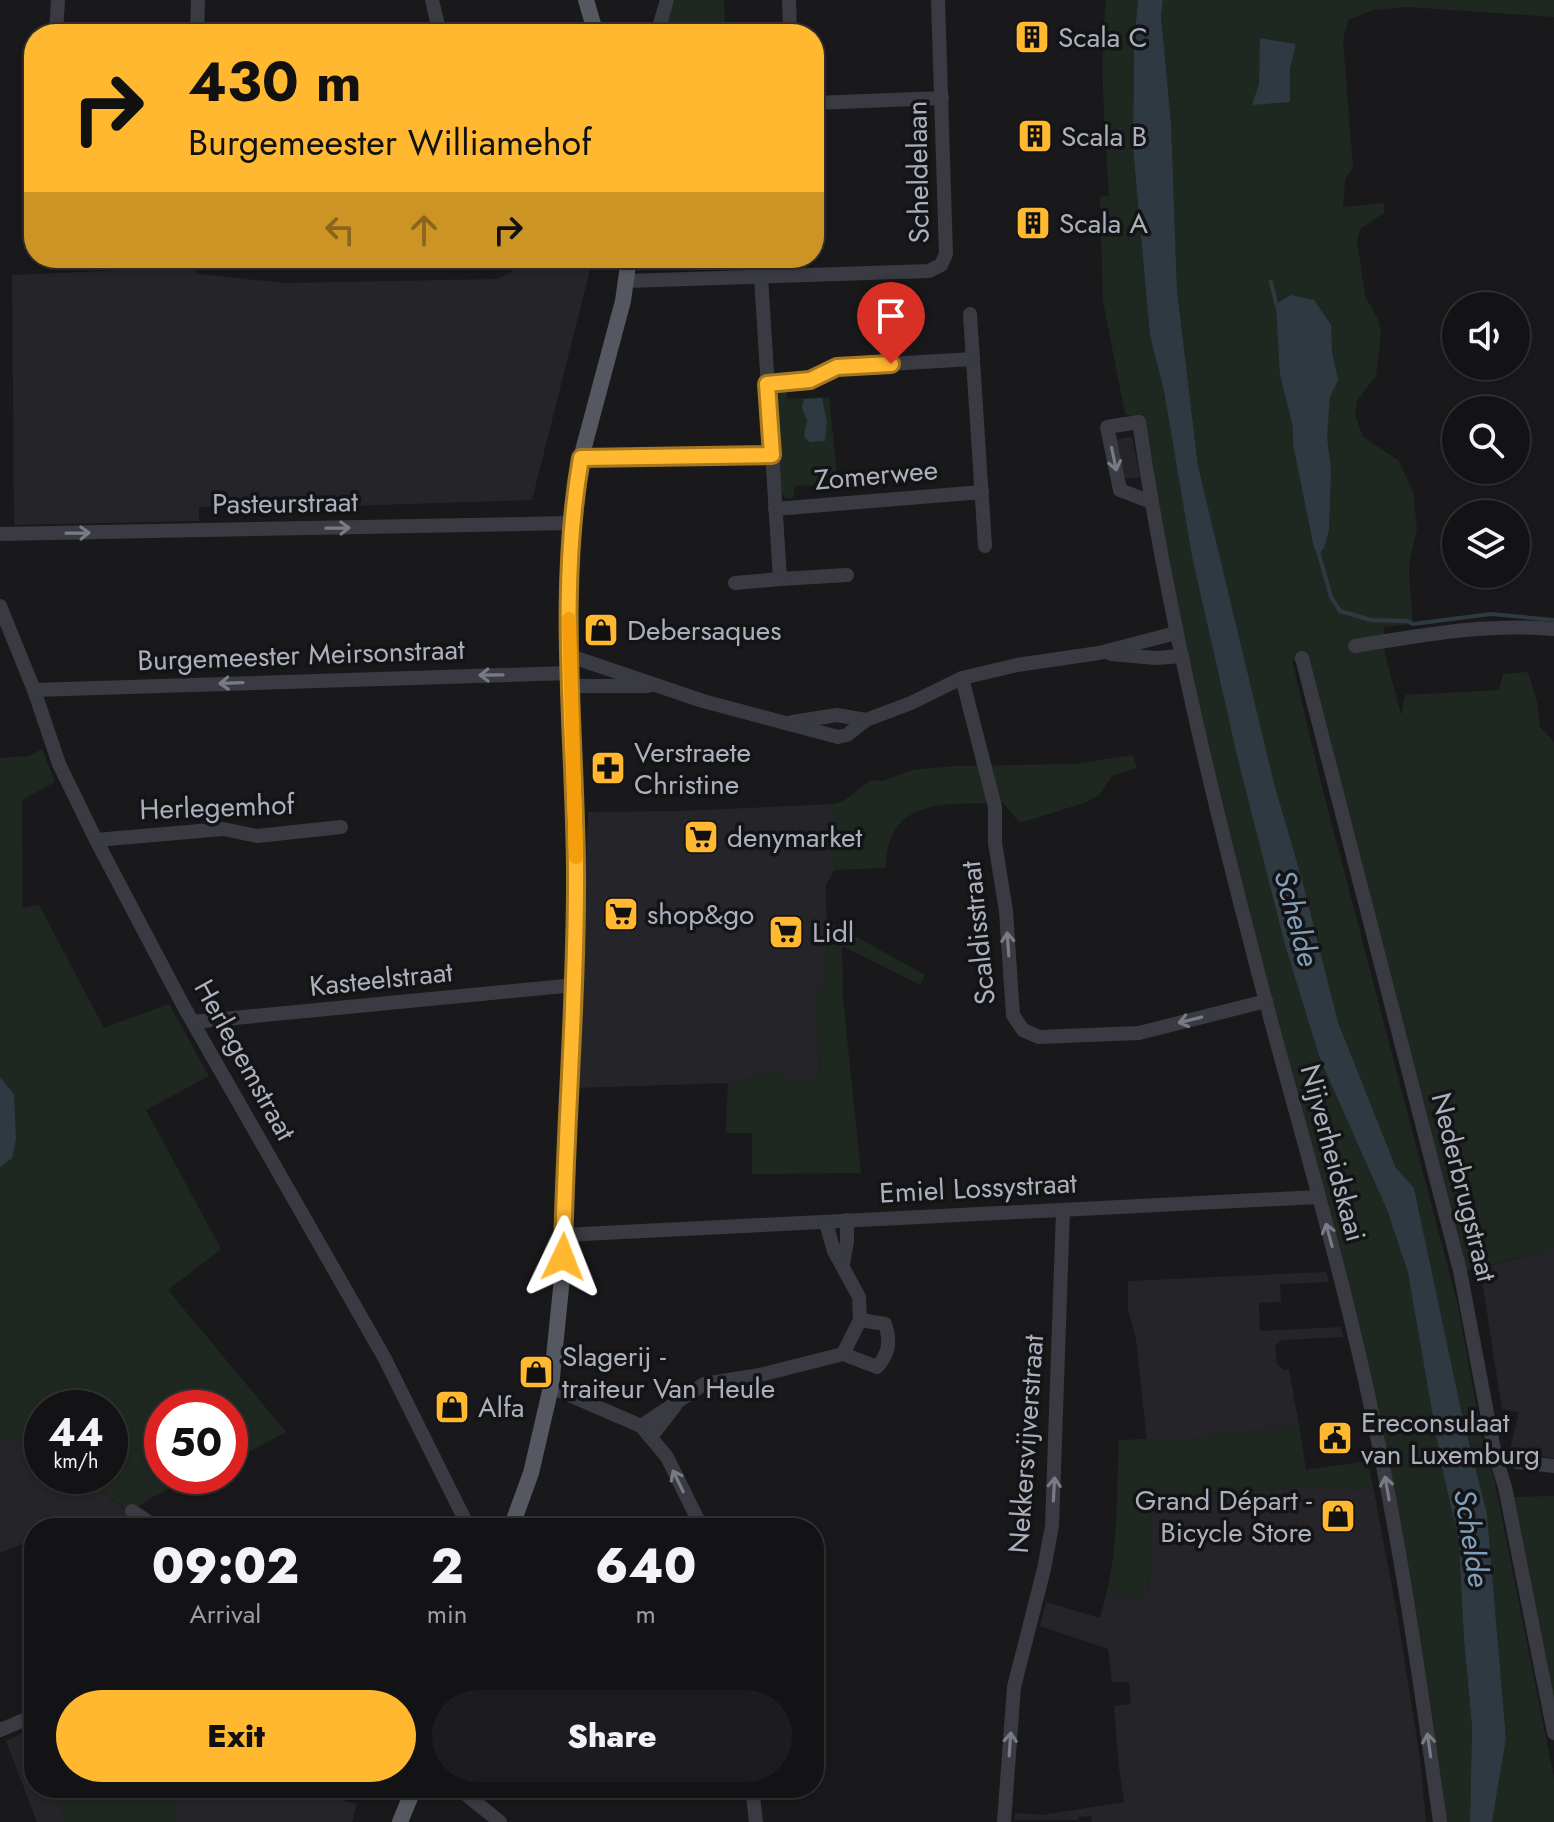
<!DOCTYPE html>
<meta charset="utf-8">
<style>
body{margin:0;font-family:Jost,sans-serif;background:#1c1c1e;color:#f1f3f6;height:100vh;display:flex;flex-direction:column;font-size:30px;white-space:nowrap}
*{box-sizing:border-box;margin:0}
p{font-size:26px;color:#9d9ea0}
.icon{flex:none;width:44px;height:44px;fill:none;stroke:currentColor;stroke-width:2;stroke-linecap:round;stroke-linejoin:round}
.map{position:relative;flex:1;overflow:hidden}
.sheet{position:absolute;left:24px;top:1518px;width:800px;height:280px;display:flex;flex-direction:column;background:#131315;border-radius:32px;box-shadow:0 2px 6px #0004,0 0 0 2px #323234}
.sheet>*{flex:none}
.guide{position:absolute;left:24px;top:24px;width:800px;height:244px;border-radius:32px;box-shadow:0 2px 6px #0004,0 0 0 2px #323234;background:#ffb82f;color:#111;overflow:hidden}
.tools{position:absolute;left:1442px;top:292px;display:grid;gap:16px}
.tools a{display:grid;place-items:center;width:88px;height:88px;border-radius:50%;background:#131315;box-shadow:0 2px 6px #0004,0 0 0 2px #323234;font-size:40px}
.speed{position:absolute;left:24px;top:1390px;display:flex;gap:16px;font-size:40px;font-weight:700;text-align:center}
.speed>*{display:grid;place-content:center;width:104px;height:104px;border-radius:50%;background:#131315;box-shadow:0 2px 6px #0004,0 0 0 2px #323234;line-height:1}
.speed small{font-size:20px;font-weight:400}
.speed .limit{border:12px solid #d22;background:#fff;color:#111}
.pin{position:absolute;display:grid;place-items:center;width:68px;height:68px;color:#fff;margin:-82px -34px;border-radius:50% 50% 50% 0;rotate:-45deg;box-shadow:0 0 8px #0007}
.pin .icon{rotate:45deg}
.me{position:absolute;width:88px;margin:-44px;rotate:2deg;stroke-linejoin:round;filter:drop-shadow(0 0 6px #0008)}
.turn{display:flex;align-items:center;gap:28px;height:168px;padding:0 32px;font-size:36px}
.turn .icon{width:104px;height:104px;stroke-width:2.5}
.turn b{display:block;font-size:56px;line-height:68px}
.lanes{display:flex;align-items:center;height:76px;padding:0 32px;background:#0003;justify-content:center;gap:40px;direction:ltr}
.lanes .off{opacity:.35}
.eta{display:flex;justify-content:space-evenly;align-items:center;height:136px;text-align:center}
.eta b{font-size:48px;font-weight:800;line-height:56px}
.primary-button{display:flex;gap:16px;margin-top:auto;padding:16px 32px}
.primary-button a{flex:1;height:92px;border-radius:48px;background:#ffb82f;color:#111;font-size:32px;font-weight:800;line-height:92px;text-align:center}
.primary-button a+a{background:#1c1c1e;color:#f1f3f6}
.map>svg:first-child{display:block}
.built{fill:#252529}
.green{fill:#1f2820;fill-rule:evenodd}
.water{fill:#2e3942}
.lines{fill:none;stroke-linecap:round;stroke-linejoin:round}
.stream{stroke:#2e3942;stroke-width:4}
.minor{stroke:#3a3b42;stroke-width:14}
.major{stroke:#565861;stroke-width:16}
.oneway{stroke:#787b86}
.route-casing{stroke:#a6781f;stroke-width:20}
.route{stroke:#ffb82f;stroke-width:14}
.slow{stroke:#f59e0b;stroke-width:14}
.labels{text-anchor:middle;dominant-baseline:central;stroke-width:7;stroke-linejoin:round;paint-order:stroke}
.poi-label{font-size:28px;fill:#abb0bd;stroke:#141417;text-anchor:start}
.street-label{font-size:28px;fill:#abb0bd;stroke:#141417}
.water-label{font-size:30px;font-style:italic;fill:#7f9fba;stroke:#141417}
</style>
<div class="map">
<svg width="1554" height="1822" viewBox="0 0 1554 1822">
<rect width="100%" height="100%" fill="#19191c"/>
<g class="built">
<path d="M534,258H593L532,500L286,508V504L199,507V521L14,525L12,275L189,267L199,274L285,283L498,279Z"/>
<path d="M1132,436L1140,477L1123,479L1116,440Z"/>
<path d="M834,804V870L826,885L827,987L817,988L820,1083L770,1073L728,1083L577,1088L588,812L678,811Z"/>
<path d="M1554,1249V1458L1509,1453L1519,1412L1502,1409L1480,1268Z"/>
<path d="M1326,1272L1329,1282L1280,1284L1281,1302L1259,1303L1260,1331L1341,1327L1343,1337L1282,1340L1275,1346L1277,1364L1284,1370L1289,1369L1299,1425L1204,1437L1147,1441L1136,1339L1128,1309V1281Z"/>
<path d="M0,1435L42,1447V1476H85L144,1527L34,1528V1559L24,1543L0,1553Z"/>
<path d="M1347,1484L1349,1490L1373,1486L1398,1619L1420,1758L1426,1822H1092L1091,1816L1078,1817V1820H1014L1015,1813L1042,1815L1124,1802L1119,1768L1114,1706L1131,1704L1129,1682H1112L1108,1649L1040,1626L1046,1602L1100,1618L1106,1595L1148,1598L1152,1498Z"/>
<path d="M29,1730L34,1743V1788H52L65,1822H37L6,1741Z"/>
<path d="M174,1788H235L237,1796L267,1795L269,1788H324L322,1795L357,1804L352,1822H175Z"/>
</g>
<g class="green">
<path d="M675,0H724L725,34H665L666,21Z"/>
<path d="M1106,0H1138L1134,43L1133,148L1150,336L1164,391L1192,557L1238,760L1285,945L1320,1059L1387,1210L1408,1273L1441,1463L1459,1542L1464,1640L1472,1727L1470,1822H1446C1424,1658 1399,1494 1361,1332C1342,1253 1319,1174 1298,1096C1239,875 1179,648 1145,421L1125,414L1103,301L1100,197L1109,196C1105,131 1099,65 1106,0Z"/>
<path d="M1163,0H1554V17L1407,7L1373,10L1348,20L1343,40L1353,167L1345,180L1343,207L1384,203V213L1360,229L1357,240L1365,296L1378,319L1381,333L1376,376L1357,401L1355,414L1363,437L1398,460L1413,491L1417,529L1409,563V577L1413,624L1384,627V650L1401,715L1405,695L1499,690L1503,674L1528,672L1537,702L1540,727L1554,742V1249L1465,1271L1309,668L1292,660L1320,779L1458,1306L1485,1452L1494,1478L1554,1778V1822H1492L1506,1739L1487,1514L1463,1419L1414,1188L1396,1168L1338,1022L1301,876L1274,783L1198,466L1177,290L1171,122L1161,16ZM1261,38L1296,44L1290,69V101L1253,105L1259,84Z"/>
<path d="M786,387L787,399L829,397L838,484L795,486L793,498H786L779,489L775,390Z"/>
<path d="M42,749L55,782L22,800L23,908L39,905L104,1028L169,1004L209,1076L146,1110L221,1249L168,1290L286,1432L230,1462V1408H162V1476H199C175,1487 149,1495 130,1514L85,1476H110V1408H42V1447L0,1435V758L28,756Z"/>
<path d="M1133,755L1137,768L1112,776L1099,795L1087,802L1020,823L1003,803C950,804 886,796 886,868L834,870V804L842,802L871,780L883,781L912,770L956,766L1074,764Z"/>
<path d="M826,920L925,975L920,985L842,946L843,998L861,1173L752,1174V1133H726L728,1083L770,1073L820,1082L817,988L827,987Z"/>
<path d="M1299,1425L1306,1470L1367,1461L1373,1486L1348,1490L1346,1484L1152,1498L1148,1598L1106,1595C1119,1544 1116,1493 1119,1440L1204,1437Z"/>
<path d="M1554,1496V1698L1514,1497Z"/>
<path d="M80,1788H174L175,1822H65L55,1796Z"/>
</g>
<g class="water">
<path d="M1138,0H1163L1161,16L1171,122L1177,290L1198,466L1274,783L1301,876L1338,1022L1396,1168L1414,1188L1463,1419L1487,1514L1506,1739L1492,1822H1470L1472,1727L1464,1640L1459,1542L1441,1463L1408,1273L1387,1210L1320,1059L1285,945L1238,760L1192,557L1164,391L1150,336L1133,148L1134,43Z"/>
<path d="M1260,38L1296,44L1290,69V102L1252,105L1259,84Z"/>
<path d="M1291,295L1314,300L1331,325L1332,352L1338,380L1330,397L1327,436L1331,471L1329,530L1324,548L1318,555L1314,548L1293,444V427L1280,375L1276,304Z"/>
<path d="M822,398L827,422L825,441L810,442L804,437L807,420L802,408L804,399Z"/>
<path d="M0,1077L14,1094L16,1139L12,1158L0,1167Z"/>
</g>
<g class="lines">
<g class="stream">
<path d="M1271,282L1277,307"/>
<path d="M1318,551L1331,597L1340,611L1371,620L1407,621L1413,624L1491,614L1554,620"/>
</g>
<g class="minor">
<path d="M432,0L440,34"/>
<path d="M789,0L790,34"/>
<path d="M56,34L58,0"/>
<path d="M197,34L198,0"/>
<path d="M657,34L667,0"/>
<path d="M814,103L942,98"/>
<path d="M761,277L780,579L847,575"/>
<path d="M626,281L929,271L941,265L946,254L938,0"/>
<path d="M970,314L985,546"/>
<path d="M767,384L810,380L837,367L973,359"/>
<path d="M581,458L772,455"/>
<path d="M1151,502L1120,490L1107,427L1139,422C1168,619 1216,813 1267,1006C1296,1115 1328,1223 1354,1333C1393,1494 1417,1658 1440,1822"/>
<path d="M775,509L982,492"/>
<path d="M0,534L571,523"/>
<path d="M735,583L780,579"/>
<path d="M0,606L34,690L59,764L96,840L184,1007L384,1357L469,1528"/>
<path d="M1355,646C1423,635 1485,623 1554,629"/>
<path d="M1111,654L1156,658L1182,656"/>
<path d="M570,656L703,701L838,737L847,735L866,720L911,703L962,678L1017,665L1099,653L1176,633"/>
<path d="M1302,658L1460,1271L1495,1455L1505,1487L1554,1733"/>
<path d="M962,678L995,807V843L1006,911L1013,1015L1023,1030L1039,1037L1139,1033L1266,1001"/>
<path d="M570,686H648"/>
<path d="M34,690L569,673"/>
<path d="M792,722L837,715L866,720"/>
<path d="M96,840L223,829L257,836L341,827"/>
<path d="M193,1022L575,985"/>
<path d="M563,1235L1318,1197"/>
<path d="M843,1263L847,1242V1220"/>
<path d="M843,1354L877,1367C889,1354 891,1341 885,1324L860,1320"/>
<path d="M551,1387L641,1426L667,1457L702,1528"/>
<path d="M641,1426L704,1384L760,1375L843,1354L860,1320L859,1297L834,1251L826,1223"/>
<path d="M651,1437L675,1406"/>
<path d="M1517,1462L1554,1466"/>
<path d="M132,1511L158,1528"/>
<path d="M0,1730L34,1716"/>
<path d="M458,1788L500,1822"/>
<path d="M752,1788L756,1822"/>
<path d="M1004,1822L1014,1687L1044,1569L1052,1526L1063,1210"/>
</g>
<g class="major">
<path d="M586,0L596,34"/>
<path d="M511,1528L531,1473L551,1387L562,1278L575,985L576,871L569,673L571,523L581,458L623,301L629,258"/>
<path d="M400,1822L414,1788"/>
</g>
</g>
<defs><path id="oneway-shaft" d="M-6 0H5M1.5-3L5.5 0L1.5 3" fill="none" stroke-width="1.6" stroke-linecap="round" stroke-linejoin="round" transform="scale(2)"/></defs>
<g class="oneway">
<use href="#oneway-shaft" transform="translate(1114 459) rotate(78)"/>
<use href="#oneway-shaft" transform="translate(338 528) rotate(-1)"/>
<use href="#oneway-shaft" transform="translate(78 533) rotate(-1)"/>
<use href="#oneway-shaft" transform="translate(491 675) rotate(179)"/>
<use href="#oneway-shaft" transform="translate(231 683) rotate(178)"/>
<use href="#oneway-shaft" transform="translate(1008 944) rotate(-94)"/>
<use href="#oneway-shaft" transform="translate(1190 1020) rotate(166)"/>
<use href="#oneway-shaft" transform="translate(1329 1235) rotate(-105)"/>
<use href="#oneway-shaft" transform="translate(678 1481) rotate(-116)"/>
<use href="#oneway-shaft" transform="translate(1387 1488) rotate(-100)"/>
<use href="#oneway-shaft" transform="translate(1054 1489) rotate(-87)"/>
<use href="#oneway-shaft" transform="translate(1010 1744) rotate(-86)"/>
<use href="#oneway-shaft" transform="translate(1429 1745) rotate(-98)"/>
</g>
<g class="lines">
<g class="route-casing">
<path id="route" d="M563,1257C565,1127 577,998 576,869C575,732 557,594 581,458L772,455L767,384L810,380L837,367L891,364"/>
</g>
<use href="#route" class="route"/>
<path class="slow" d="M569,619L576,857"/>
</g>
<defs>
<g id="building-square" transform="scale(1.8)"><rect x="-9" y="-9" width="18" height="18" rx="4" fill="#ffb82f" stroke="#141417"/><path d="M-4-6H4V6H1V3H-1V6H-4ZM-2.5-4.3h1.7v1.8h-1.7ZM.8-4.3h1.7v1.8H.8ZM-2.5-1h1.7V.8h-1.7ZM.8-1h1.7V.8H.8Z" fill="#111"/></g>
<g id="shop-square" transform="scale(1.8)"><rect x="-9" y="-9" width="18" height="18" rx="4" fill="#ffb82f" stroke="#141417"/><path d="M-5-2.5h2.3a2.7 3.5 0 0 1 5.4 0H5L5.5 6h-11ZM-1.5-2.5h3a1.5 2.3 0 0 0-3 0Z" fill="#111"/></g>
<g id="pharmacy-square" transform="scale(1.8)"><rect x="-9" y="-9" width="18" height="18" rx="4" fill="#ffb82f" stroke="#141417"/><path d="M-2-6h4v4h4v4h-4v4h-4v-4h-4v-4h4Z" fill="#111"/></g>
<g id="supermarket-square" transform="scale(1.8)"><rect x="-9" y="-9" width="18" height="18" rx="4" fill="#ffb82f" stroke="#141417"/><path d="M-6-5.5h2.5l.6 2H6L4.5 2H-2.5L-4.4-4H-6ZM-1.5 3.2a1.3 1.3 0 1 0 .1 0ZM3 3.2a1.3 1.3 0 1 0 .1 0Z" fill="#111"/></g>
<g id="civic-square" transform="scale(1.8)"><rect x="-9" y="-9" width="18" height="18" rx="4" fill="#ffb82f" stroke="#141417"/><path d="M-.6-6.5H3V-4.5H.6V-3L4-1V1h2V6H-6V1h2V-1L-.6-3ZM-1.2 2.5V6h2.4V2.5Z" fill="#111"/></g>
</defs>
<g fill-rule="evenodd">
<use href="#building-square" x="1032" y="37"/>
<use href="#building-square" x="1035" y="136"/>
<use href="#building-square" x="1033" y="223"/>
<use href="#shop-square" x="601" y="630"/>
<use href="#pharmacy-square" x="608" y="768"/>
<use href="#supermarket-square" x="701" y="837"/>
<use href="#supermarket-square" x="621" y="914"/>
<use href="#supermarket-square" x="786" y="932"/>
<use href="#shop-square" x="536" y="1372"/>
<use href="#shop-square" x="452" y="1407"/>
<use href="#civic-square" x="1335" y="1438"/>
<use href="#shop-square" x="1338" y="1516"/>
</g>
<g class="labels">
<g class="poi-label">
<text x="1058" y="37">Scala C</text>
<text x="1061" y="136">Scala B</text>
<text x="1059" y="223">Scala A</text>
<text x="627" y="630">Debersaques</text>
<text x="634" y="752">Verstraete<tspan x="634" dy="32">Christine</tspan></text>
<text x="727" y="837">denymarket</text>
<text x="647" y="914">shop&amp;go</text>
<text x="812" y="932">Lidl</text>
<text x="562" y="1356">Slagerij -<tspan x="562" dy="32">traiteur Van Heule</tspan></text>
<text x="478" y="1407">Alfa</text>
<text x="1361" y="1422">Ereconsulaat<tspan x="1361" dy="32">van Luxemburg</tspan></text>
<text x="1312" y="1500" text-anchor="end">Grand Départ -<tspan x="1312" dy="32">Bicycle Store</tspan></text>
</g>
<g class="street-label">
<text transform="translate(918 172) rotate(-91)">Scheldelaan</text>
<text transform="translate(876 475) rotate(-5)">Zomerwee</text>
<text transform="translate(285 503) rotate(-1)">Pasteurstraat</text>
<text transform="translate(301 655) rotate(-2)">Burgemeester Meirsonstraat</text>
<text transform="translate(217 807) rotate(-2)">Herlegemhof</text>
<text transform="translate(978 933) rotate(-96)">Scaldisstraat</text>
<text transform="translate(381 979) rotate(-6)">Kasteelstraat</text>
<text transform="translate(245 1060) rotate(61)">Herlegemstraat</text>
<text transform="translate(1333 1153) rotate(75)">Nijverheidskaai</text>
<text transform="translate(1464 1187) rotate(76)">Nederbrugstraat</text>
<text transform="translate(978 1188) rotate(-3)">Emiel Lossystraat</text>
<text transform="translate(1026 1444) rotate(-86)">Nekkersvijverstraat</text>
</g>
<g class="water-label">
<text transform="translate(1297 918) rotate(75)">Schelde</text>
<text transform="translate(1472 1538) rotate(81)">Schelde</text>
</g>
</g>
</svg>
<div class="tools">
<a><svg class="icon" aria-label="sound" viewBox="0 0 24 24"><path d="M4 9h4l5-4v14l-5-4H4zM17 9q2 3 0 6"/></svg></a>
<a><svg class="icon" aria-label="search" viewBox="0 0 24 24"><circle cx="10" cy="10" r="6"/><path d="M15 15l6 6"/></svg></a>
<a><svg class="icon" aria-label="layers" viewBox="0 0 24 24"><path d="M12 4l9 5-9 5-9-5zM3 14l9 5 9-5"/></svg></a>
</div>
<div class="speed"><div>44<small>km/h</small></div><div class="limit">50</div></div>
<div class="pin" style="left:891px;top:364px;background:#d93025"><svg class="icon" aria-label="arrive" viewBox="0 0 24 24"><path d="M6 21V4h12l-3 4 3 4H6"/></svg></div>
<svg class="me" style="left:563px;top:1257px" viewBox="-20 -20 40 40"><path d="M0-17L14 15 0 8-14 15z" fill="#ffb82f" stroke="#fff" stroke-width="4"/></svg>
<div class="guide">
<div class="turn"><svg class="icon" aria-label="right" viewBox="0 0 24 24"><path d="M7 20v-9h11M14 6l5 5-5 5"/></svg><div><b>430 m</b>Burgemeester Williamehof</div></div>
<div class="lanes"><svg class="icon off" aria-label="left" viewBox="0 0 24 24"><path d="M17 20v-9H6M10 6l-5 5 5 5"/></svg><svg class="icon off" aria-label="ahead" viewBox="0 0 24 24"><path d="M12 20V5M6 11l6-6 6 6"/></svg><svg class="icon" aria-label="right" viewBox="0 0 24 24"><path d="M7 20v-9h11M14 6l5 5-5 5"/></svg></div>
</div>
<section class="sheet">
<div class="eta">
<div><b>09:02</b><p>Arrival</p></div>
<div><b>2</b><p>min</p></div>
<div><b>640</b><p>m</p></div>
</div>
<div class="primary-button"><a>Exit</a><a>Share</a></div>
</section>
</div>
